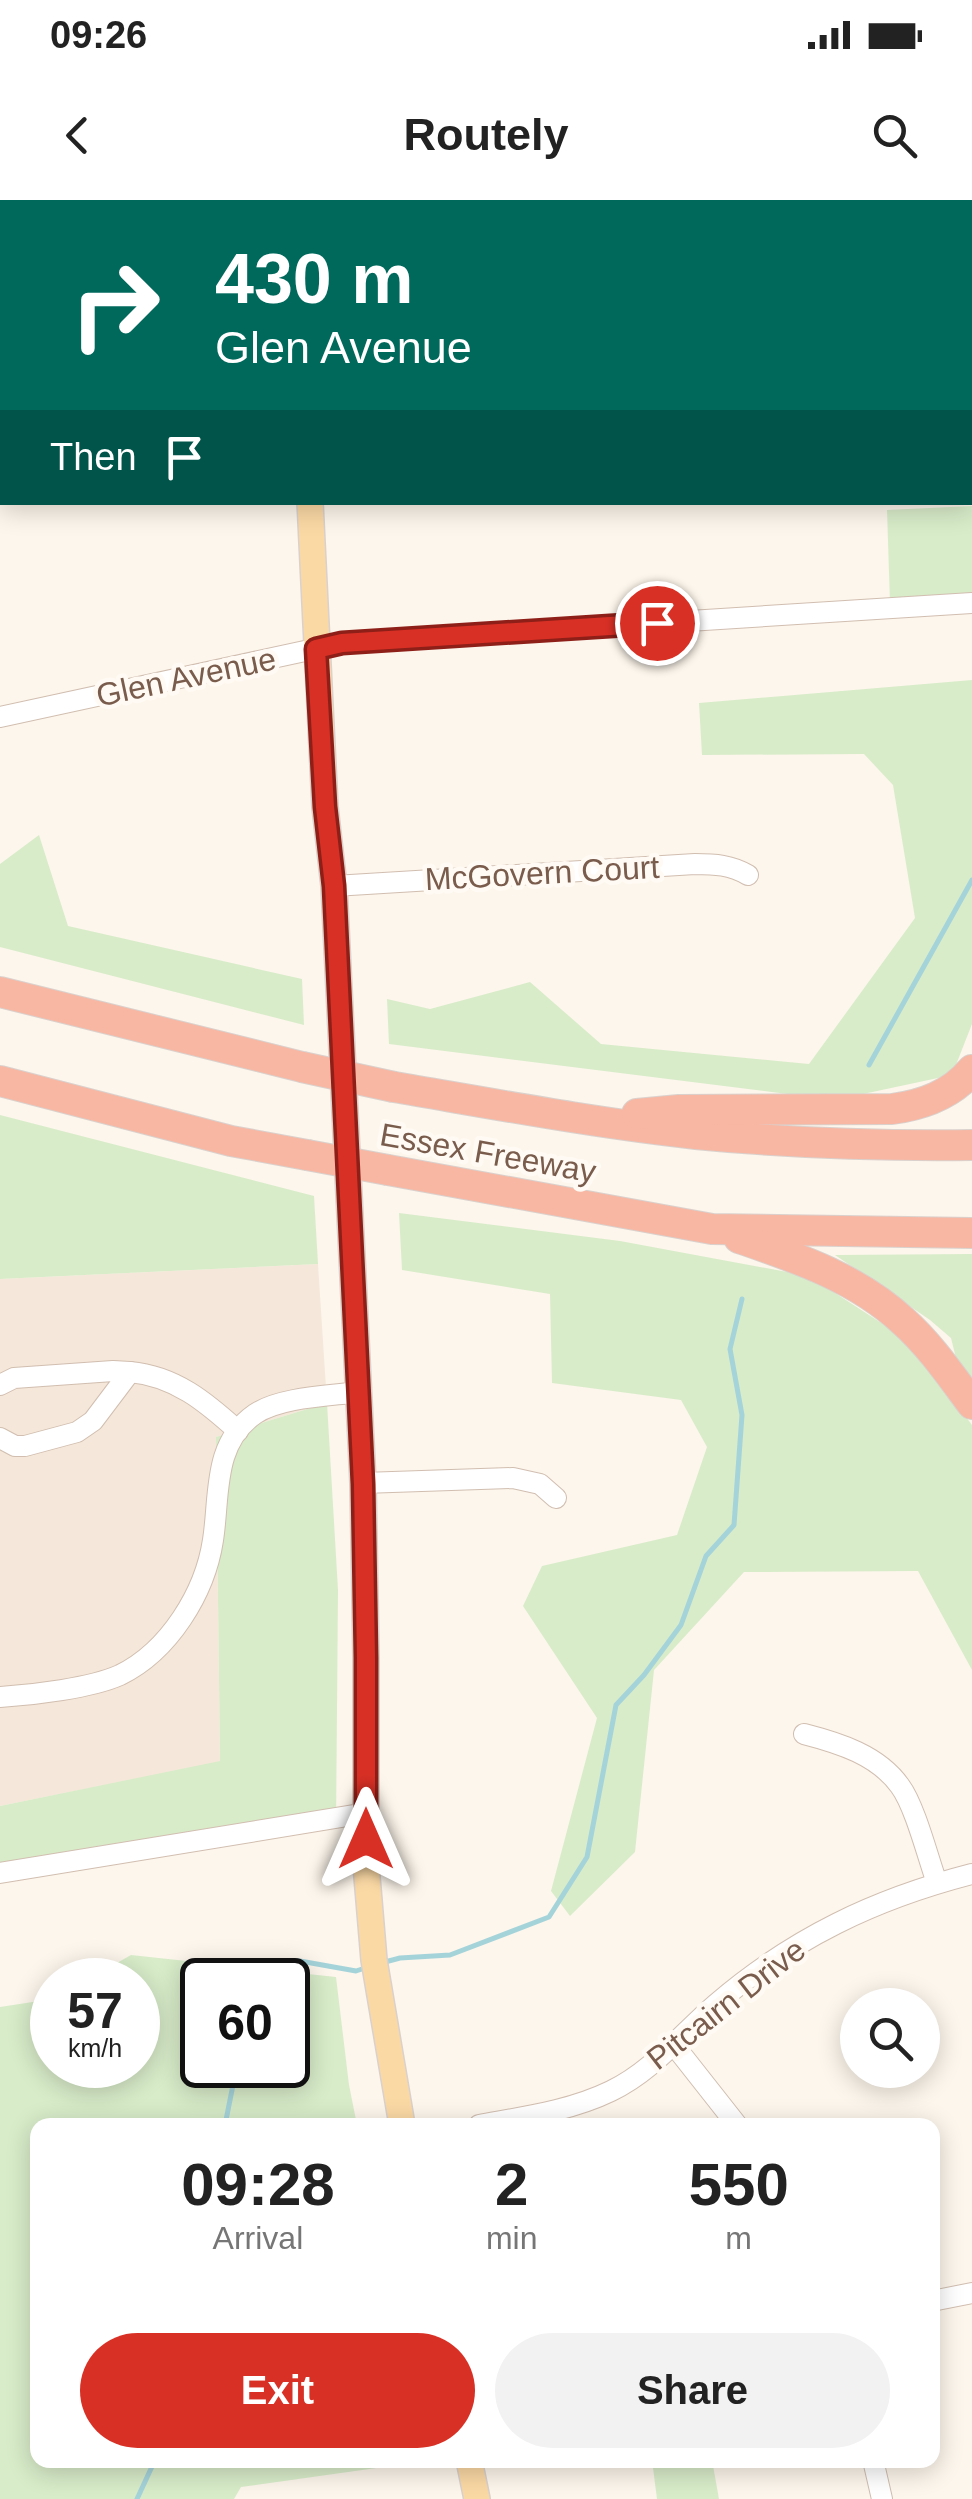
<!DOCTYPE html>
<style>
body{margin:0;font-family:Arial,sans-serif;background:#f2f2f2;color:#222;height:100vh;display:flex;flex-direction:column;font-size:38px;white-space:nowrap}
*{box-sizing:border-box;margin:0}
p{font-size:32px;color:#767676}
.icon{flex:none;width:55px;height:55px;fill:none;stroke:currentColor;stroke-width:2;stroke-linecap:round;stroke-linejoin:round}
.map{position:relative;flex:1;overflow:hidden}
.drawer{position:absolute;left:30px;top:1918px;width:910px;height:350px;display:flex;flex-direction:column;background:#fff;border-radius:20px;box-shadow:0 5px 25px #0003}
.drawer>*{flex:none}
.guide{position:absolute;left:0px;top:0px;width:972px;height:305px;box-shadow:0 5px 25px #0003;background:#00695c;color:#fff;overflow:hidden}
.controls{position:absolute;left:840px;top:1788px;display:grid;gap:20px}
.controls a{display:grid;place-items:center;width:100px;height:100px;border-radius:50%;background:#fff;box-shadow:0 5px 25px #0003;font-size:50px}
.speed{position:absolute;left:30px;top:1758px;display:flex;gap:20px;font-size:50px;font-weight:700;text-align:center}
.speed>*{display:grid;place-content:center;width:130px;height:130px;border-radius:50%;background:#fff;box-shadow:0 5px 25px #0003;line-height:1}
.speed small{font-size:25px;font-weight:400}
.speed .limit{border:5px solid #111;border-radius:15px;background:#fff;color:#111}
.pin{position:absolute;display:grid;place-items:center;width:85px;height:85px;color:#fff;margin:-42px;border:5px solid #fff;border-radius:50%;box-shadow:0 2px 10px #0007}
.me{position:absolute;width:110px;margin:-55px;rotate:0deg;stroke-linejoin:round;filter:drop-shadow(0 0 8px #0008)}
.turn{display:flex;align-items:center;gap:35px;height:210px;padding:0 50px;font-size:45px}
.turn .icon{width:130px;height:130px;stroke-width:2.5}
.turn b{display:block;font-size:70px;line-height:85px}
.then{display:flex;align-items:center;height:95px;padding:0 50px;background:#0003;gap:20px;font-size:38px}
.eta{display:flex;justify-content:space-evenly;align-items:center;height:170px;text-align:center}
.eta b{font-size:60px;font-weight:600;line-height:70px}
.cta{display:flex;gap:20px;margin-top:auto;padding:20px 50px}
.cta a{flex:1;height:115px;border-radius:60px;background:#d93025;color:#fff;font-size:40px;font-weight:600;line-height:115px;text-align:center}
.cta a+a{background:#f2f2f2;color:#222}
.status{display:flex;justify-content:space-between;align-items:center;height:70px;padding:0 50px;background:#fff;direction:ltr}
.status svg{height:28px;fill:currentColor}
header{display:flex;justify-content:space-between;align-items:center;height:130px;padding:0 50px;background:#fff;font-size:45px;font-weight:600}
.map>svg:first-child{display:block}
.residential{fill:#f5e8da}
.green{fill:#d8ecc9;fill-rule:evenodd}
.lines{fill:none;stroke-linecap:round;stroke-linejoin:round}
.stream{stroke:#a5d3da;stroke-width:5}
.minor-casing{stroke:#d1beb0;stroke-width:22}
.major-casing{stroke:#dad1cd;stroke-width:28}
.highway-casing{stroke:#dad1cd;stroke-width:32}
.minor{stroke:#fff;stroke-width:20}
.major{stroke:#fbd9a5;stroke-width:25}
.highway{stroke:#f7b7a3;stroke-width:30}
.highway-bridge-casing{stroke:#dad1cd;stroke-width:32;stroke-linecap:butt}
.highway-bridge{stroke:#f7b7a3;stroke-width:30}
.route-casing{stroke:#8d1f18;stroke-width:25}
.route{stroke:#d93025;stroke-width:18}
.labels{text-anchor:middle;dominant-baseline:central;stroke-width:9;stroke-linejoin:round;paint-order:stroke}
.street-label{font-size:32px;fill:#7a5c4d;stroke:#fffaf3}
</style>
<div class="status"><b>09:26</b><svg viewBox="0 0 49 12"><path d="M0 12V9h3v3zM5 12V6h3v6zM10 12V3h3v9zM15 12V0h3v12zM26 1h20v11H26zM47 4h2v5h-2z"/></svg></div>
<header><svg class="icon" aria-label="back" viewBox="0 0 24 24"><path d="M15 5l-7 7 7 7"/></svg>Routely<svg class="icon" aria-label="search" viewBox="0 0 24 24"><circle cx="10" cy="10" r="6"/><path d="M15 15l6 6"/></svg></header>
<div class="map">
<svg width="972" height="2299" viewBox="0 0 972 2299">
<rect width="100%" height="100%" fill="#fdf6ec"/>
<path class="residential" d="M318,1064L327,1203L216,1237L220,1562L0,1606V1079Z"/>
<g class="green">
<path d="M972,306V399L890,403L887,310Z"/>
<path d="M972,480V824L952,875L835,900L389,844L387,799L430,809L530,782L601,844L809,864L915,718L893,585L864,554L702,555L699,503Z"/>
<path d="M39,635L68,726L302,779L304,825L0,747V664Z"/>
<path d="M0,915L314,996L318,1064L0,1079Z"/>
<path d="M399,1013L620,1041L809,1076L909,1141L972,1225V1470L918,1371L744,1372L654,1470L635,1652L570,1716L551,1691L597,1518L523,1406L542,1366L677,1335L707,1247L681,1200L552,1183L550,1094L402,1070Z"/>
<path d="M972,1054V1184L957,1162L951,1138L930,1120L835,1055Z"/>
<path d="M327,1203L338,1390L336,1628L0,1673V1606L220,1561L216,1237Z"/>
<path d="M131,1755L336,1777L349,1885L357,1925H38V2260L426,2261L241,2287L234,2299H0V1807L52,1799V1865H138V1780H87ZM202,1780H288V1865H202Z"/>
<path d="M652,2260H712L719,2299H657Z"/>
</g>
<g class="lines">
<g class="stream">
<path d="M869,865L972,680"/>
<path d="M385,1762L400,1758L450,1755L549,1717L587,1657L616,1505L644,1475L681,1425L706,1356L734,1325L742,1215L730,1149L742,1099"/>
<path d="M248,1780L252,1763L300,1761L356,1771L365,1768"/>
<path d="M225,1925L237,1865"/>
<path d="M137,2299L155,2260"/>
</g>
<g class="minor-casing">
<g id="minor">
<path d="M509,0V2"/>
<path d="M710,0V2"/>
<path d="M915,0V2"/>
<path d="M100,2L101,0"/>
<path d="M970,212H972"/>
<path d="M0,246L2,240"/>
<path d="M0,284H2"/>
<path d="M0,517L342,443L972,403"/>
<path d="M334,686L695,664C715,664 731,665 748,675"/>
<path d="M130,1172C175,1176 206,1202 238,1231"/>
<path d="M0,1185L14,1178L113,1171L130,1172L93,1221L77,1232L25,1246H15L0,1238"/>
<path d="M363,1283L513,1278L540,1284L556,1298"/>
<path d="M0,1497C33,1495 91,1488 120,1475C169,1451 205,1393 213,1340C220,1296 212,1244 255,1214C280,1197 329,1196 359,1192"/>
<path d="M804,1534C839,1543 878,1555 900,1586C915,1606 928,1658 937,1683"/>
<path d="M0,1673L366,1613"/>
<path d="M674,1845L737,1925"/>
<path d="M479,1925C523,1917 570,1911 611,1891C653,1871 682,1833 716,1804C793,1738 875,1699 972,1674"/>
<path d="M932,2101L972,2093"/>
<path d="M873,2260L882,2299"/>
</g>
</g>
<g class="major-casing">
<g id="major">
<path d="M291,0V2"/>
<path d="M310,302L325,607L334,686L363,1283L366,1458V1665L374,1760L402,1925"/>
<path d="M469,2260L477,2299"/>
</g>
</g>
<g class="highway-casing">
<g id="highway">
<path d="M0,792L302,867"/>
<path d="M0,881L231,941L307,955"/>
<path d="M394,887C494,904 595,923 696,934C788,943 880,946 972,945"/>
<path d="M637,914L679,910L892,909C923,905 951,895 972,870"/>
<path d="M388,970L712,1029L972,1033"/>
<path d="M739,1038C797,1058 857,1078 903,1121C930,1145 951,1176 972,1204"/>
</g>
</g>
<use href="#minor" class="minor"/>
<use href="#major" class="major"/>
<use href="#highway" class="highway"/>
<g class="highway-bridge-casing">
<g id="highway-bridge">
<path d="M302,867L394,887"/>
<path d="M307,955L388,970"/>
</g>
</g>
<use href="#highway-bridge" class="highway-bridge"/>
</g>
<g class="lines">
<g class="route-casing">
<path id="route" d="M366,1639V1458L363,1284L334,686L325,607L316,449L342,443L657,423"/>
</g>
<use href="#route" class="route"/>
</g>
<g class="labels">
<g class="street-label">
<text transform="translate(186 477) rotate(-12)">Glen Avenue</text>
<text transform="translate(542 673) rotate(-3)">McGovern Court</text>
<text transform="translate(488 953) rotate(10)">Essex Freeway</text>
<text transform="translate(726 1804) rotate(-38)">Pitcairn Drive</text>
</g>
</g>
</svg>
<div class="controls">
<a><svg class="icon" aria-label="search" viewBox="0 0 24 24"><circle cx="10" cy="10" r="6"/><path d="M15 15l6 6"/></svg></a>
</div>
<div class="speed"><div>57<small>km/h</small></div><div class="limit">60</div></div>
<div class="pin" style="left:657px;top:423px;background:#d93025"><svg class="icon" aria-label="arrive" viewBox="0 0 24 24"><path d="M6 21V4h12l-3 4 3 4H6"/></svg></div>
<svg class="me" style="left:366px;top:1639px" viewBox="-20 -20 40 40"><path d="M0-17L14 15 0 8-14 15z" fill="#d93025" stroke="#fff" stroke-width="4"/></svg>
<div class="guide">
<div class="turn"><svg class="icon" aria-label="right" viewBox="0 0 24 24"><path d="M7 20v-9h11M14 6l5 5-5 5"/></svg><div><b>430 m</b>Glen Avenue</div></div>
<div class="then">Then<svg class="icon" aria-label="arrive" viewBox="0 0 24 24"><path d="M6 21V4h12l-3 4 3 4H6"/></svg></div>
</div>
<section class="drawer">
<div class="eta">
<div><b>09:28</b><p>Arrival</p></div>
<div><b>2</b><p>min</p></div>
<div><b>550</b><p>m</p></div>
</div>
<div class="cta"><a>Exit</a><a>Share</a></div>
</section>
</div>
